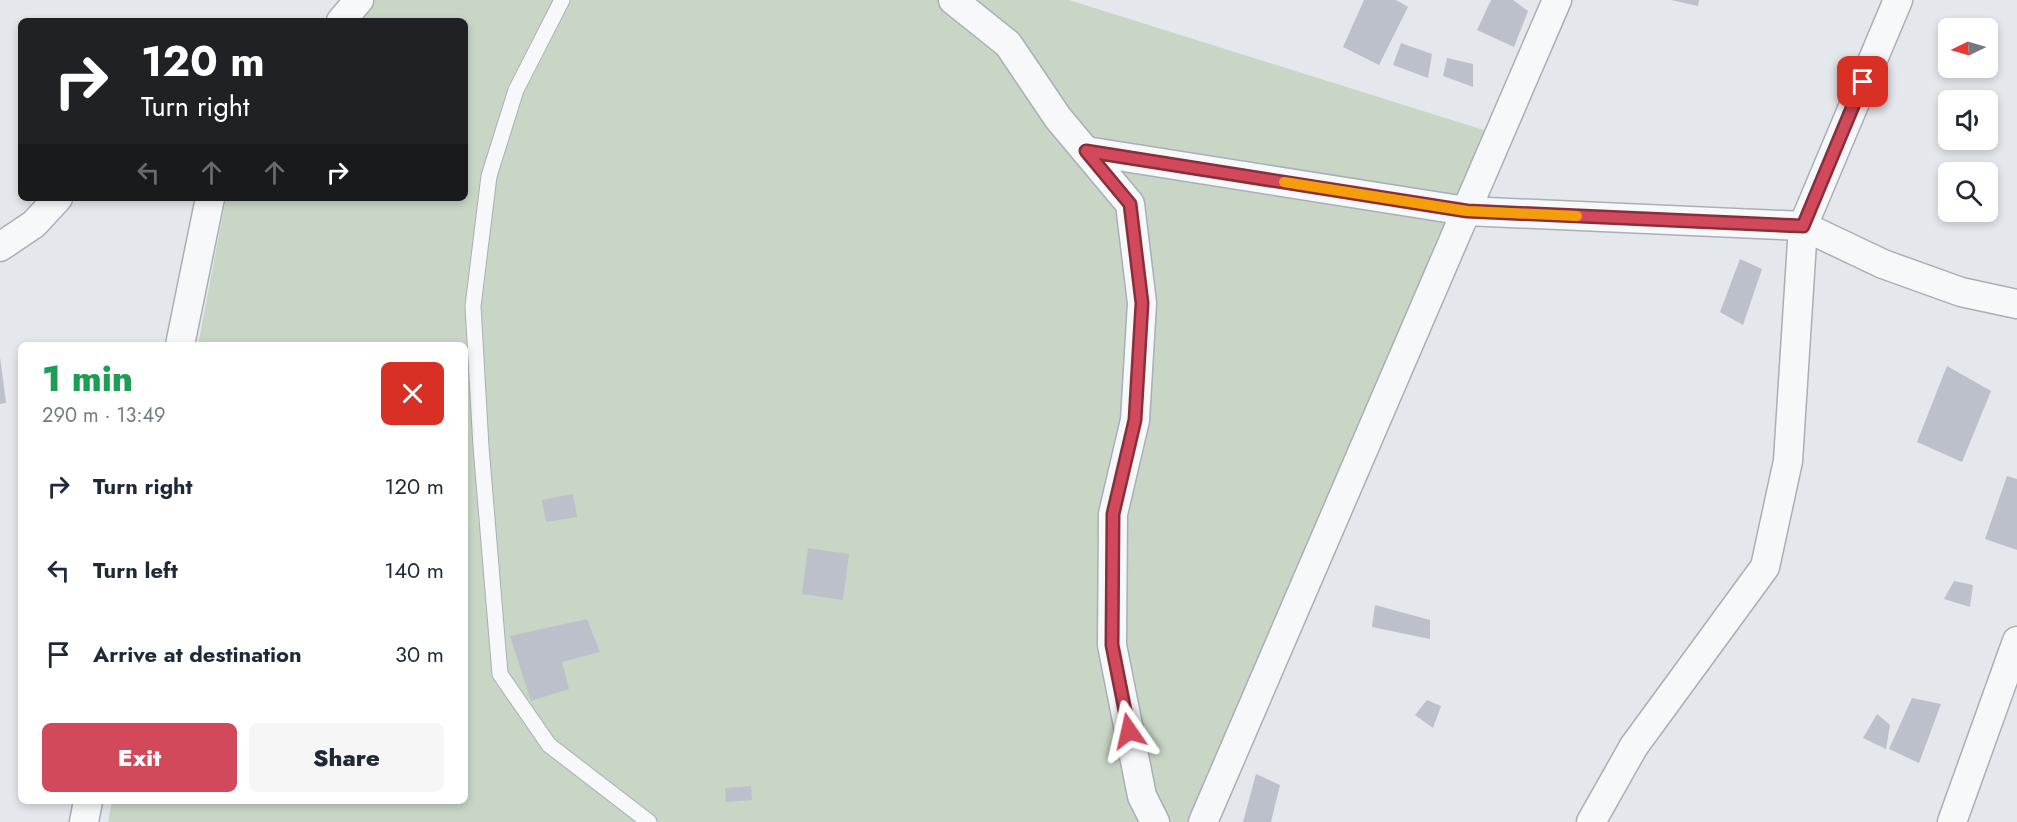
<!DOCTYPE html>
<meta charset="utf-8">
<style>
body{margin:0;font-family:Jost,sans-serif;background:#f6f6f7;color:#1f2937;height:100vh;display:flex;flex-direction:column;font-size:22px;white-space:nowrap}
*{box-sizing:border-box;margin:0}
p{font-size:20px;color:#747a83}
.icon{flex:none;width:33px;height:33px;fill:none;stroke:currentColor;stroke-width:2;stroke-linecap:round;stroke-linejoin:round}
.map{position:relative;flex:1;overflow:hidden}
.panel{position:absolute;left:18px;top:342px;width:450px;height:462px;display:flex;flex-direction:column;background:#fff;border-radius:9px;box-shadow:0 3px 9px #0003}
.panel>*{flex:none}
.top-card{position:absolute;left:18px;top:18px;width:450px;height:183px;border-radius:9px;box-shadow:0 3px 9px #0003;background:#202124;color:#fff;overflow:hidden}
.needle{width:39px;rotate:265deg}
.controls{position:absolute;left:1938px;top:18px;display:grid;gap:12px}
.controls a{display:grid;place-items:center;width:60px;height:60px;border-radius:9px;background:#fff;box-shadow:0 3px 9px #0003;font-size:30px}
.pin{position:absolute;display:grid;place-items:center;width:51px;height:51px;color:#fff;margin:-26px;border-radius:12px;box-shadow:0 3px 9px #0006}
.me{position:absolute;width:66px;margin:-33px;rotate:349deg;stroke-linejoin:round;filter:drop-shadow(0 0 4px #0008)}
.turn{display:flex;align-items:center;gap:21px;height:126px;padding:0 24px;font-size:27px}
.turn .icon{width:78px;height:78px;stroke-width:2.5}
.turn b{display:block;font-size:42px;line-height:51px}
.lanes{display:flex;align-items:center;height:57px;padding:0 24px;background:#0003;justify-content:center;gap:30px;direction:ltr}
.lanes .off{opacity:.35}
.round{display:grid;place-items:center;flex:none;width:63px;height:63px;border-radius:9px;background:#f6f6f7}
.overview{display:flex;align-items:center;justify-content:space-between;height:102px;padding:0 24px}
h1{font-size:36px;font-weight:800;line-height:45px;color:#1e9e55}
.cta{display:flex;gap:12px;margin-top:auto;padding:12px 24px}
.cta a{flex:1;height:69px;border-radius:9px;background:#d1495b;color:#fff;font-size:24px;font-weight:800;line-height:69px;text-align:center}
.cta a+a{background:#f6f6f7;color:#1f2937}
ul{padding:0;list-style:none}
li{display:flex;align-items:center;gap:18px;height:84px;padding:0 24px}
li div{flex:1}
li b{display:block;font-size:22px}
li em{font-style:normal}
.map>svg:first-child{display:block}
.green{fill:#c9d6c5}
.building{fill:#bbc0ca}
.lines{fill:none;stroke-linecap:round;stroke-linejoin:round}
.service-casing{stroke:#a9aeb7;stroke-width:17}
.minor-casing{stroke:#a9aeb7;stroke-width:31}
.service{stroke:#f7f8fa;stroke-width:15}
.minor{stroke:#f7f8fa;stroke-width:28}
.route-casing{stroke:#882f3b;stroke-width:15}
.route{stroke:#d1495b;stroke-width:10}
.slow{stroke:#f59e0b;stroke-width:10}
</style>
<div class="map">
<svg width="2017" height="822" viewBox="0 0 2017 822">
<rect width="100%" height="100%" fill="#e4e7ec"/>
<path class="green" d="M368,0H1069L1490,132L1187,822H108L112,801H465V345H198L226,198H465V21H348Z"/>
<g class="building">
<path d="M1364,0H1396L1408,7L1379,65L1343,47Z"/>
<path d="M1491,0H1513L1528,11L1514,47L1477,30Z"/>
<path d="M1671,0H1699L1698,6Z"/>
<path d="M1401,43L1432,54L1428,78L1393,65Z"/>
<path d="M1447,58L1473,64V87L1443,76Z"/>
<path d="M1740,259L1762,269L1743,325L1720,312Z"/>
<path d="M0,357L6,403L0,404Z"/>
<path d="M1947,366L1991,391L1962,462L1917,442Z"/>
<path d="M2007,476L2017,479V550L1985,539Z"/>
<path d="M573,494L577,517L546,522L542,500Z"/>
<path d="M808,548L849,554L843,600L802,594Z"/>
<path d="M1954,581L1973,585L1970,607L1944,599Z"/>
<path d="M1375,605L1430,620V639L1372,627Z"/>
<path d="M587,619L600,652L562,662L569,689L531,701L510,636Z"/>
<path d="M1912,698L1941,704L1919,763L1889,749Z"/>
<path d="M1427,700L1441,706L1433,728L1415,715Z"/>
<path d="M1877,714L1890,725L1886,749L1863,738Z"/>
<path d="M1256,774L1280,785L1271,822H1243Z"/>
<path d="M751,786L752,800L726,802L725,788Z"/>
</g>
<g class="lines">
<g class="service-casing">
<path id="service" d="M562,0L516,90L489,176L473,306L481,447L500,674L549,745L649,822"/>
</g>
<g class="minor-casing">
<g id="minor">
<path d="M953,0L1008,44L1058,118L1130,204L1142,303L1135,420L1113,514L1112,645L1142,796L1155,822"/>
<path d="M341,21L359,0"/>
<path d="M1086,151L1466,211L1803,226L1883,264L1961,292L2017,304"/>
<path d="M0,247L34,224L58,198"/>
<path d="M180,345L210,198"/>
<path d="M84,822L88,801"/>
<path d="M1203,822L1557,0"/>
<path d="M1591,822L1634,746L1765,567L1788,461L1803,226L1898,0"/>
<path d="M1952,822L2017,641"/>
</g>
</g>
<use href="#service" class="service"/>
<use href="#minor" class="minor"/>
</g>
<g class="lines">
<g class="route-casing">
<path id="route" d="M1129,731L1112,645L1113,514L1135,420L1142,303L1130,204L1086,151L1467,211L1803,226L1863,82"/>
</g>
<use href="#route" class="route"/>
<path class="slow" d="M1284,182L1467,211L1577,216"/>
</g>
</svg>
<div class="controls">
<a><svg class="needle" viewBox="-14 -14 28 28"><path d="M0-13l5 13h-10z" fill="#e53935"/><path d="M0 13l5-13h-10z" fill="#747a83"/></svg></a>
<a><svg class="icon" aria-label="sound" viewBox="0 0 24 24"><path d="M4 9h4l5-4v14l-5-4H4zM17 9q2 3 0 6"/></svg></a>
<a><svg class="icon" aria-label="search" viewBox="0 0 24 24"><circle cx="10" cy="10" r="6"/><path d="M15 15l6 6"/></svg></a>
</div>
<div class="pin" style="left:1863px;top:82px;background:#d93025"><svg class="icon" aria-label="arrive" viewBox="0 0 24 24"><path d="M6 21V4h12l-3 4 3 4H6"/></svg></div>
<svg class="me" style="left:1129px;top:731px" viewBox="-20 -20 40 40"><path d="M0-17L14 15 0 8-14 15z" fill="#d1495b" stroke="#fff" stroke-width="4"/></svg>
<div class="top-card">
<div class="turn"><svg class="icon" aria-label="right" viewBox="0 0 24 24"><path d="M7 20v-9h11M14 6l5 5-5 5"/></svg><div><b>120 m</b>Turn right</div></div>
<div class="lanes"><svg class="icon off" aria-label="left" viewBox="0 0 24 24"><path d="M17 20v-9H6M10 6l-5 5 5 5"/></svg><svg class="icon off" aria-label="ahead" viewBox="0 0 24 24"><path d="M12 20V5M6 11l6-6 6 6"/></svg><svg class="icon off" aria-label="ahead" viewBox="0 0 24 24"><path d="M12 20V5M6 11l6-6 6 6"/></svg><svg class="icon" aria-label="right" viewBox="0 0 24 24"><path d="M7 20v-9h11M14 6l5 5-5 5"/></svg></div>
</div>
<section class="panel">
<div class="overview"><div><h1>1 min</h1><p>290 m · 13:49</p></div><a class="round" style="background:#d93025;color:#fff"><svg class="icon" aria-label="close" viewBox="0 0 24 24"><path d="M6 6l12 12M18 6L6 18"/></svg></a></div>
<ul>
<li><svg class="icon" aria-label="right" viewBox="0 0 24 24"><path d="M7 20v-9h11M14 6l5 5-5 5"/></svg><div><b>Turn right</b></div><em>120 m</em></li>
<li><svg class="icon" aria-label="left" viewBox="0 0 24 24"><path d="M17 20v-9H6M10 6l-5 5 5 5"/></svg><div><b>Turn left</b></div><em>140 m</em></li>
<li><svg class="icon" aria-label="arrive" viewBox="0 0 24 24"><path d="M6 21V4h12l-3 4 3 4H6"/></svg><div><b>Arrive at destination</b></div><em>30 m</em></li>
</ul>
<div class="cta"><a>Exit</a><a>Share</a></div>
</section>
</div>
